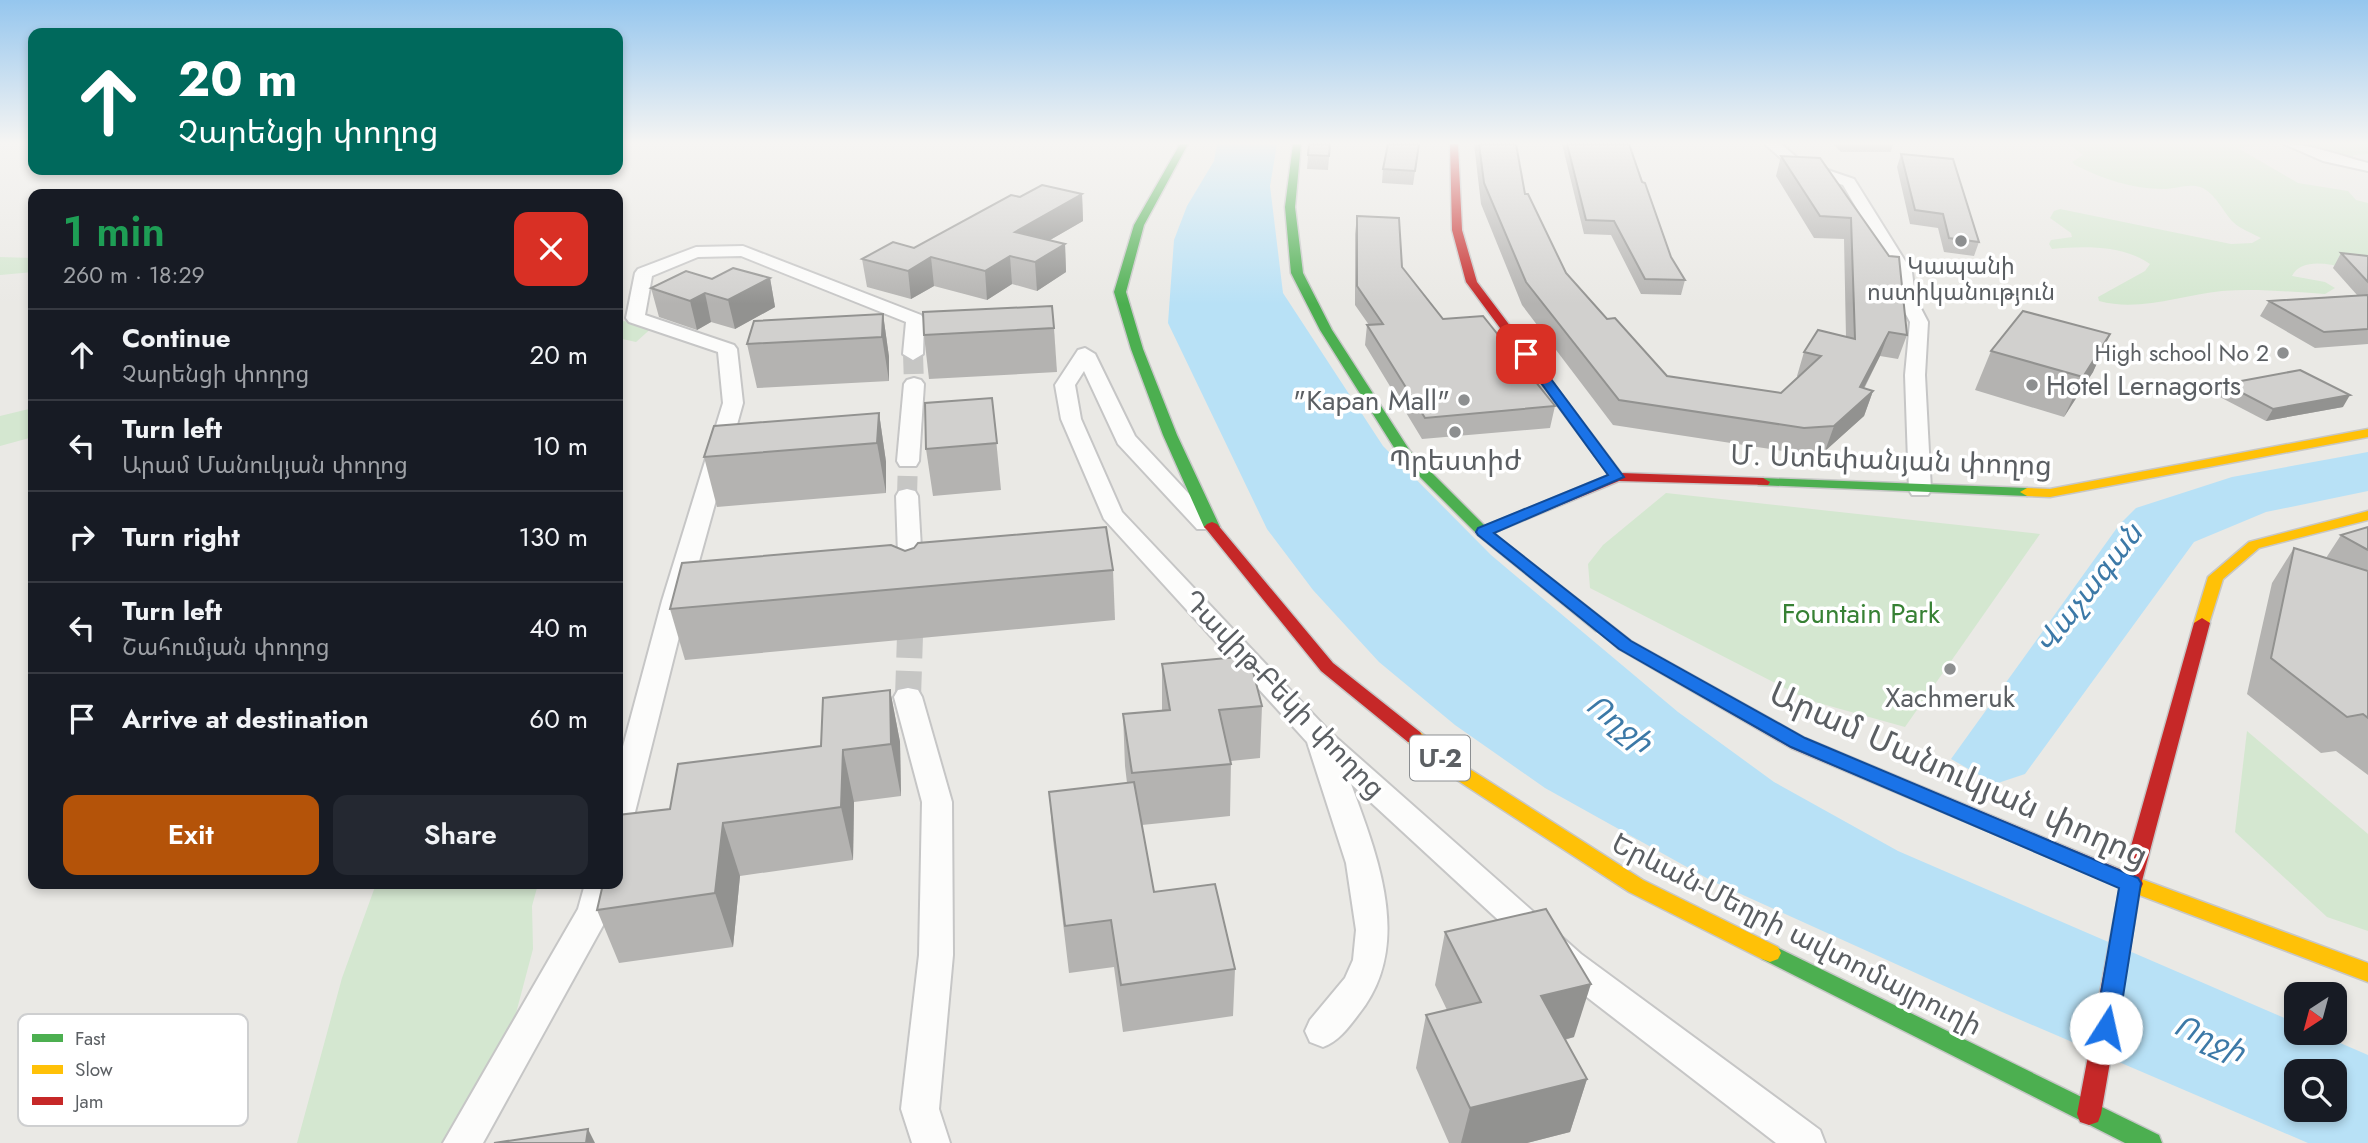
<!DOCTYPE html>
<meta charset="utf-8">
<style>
body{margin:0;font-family:Jost,"Noto Sans Armenian",sans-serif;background:#242831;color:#f1f3f6;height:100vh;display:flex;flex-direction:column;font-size:26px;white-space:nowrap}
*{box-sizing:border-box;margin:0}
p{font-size:23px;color:#9ea1a6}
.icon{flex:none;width:38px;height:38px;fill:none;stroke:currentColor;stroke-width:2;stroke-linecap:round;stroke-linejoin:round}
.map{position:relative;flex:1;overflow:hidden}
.sheet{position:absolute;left:28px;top:189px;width:595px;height:700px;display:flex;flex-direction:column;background:#171b24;border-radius:14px;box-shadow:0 4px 10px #0003}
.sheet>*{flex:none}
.hud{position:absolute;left:28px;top:28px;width:595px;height:147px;border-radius:14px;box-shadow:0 4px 10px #0003;background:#00695c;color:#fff;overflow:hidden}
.needle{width:46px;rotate:216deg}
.controls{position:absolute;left:2284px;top:982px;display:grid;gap:14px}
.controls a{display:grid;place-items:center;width:63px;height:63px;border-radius:14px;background:#171b24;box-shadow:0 4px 10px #0003;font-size:35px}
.pin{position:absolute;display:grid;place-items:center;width:60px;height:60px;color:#fff;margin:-30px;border-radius:14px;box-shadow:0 4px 10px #0006}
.me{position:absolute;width:77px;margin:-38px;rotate:10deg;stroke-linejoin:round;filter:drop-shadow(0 0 5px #0008)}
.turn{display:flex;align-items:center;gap:24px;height:147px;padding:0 35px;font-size:32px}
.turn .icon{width:91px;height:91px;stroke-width:2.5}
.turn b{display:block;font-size:49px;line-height:60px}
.round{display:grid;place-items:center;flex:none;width:74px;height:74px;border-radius:14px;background:#242831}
.overview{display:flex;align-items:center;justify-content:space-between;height:119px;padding:0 35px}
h1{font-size:42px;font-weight:600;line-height:52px;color:#1e9e55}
.action{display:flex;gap:14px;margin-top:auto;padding:14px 35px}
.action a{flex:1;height:80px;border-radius:14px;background:#b45309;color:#fff;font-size:28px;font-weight:600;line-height:80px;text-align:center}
.action a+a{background:#242831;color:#f1f3f6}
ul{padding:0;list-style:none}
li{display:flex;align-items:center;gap:21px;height:91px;padding:0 35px;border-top:2px solid #363941}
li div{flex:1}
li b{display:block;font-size:26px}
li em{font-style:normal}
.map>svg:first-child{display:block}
.green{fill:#d4e7d0}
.water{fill:#b8e1f6;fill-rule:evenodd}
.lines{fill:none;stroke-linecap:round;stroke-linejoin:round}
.street-tunnel-far1{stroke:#c6c6c4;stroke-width:20;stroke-dasharray:20 10;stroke-linecap:butt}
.street-tunnel{stroke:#c6c6c4;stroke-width:26;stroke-dasharray:26 13;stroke-linecap:butt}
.street-casing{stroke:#c6c6c6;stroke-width:4}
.fast-casing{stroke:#c7c7c7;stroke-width:3}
.slow-casing{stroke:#c7c7c7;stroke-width:3}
.jam-casing{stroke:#c7c7c7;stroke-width:3}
.street{fill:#fcfcfb;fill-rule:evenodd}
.fast{fill:#4caf50;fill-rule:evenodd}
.slow{fill:#ffc107;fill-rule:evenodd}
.jam{fill:#c62828;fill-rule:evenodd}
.wall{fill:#b4b3b1}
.shaded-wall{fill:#929290}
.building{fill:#d1d0ce;stroke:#929290;stroke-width:2}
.route{fill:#1a73e8;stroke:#114b97;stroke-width:2}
.poi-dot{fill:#8d8f90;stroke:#fff;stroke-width:2.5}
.labels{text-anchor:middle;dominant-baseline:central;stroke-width:7;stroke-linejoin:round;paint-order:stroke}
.far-poi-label{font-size:23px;fill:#5b5f63;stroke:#fff}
.shield{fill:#fff;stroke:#8c8f92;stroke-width:2}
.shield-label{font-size:26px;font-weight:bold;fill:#5b5f63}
.poi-label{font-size:28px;fill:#5b5f63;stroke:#fff}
.street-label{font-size:28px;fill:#5b5f63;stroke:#fff}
.park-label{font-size:28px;fill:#378134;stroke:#fff}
.water-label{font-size:30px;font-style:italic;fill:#3c79a7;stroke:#fff}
.near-street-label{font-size:33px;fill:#5b5f63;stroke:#fff}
.key{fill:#fff;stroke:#cecfd0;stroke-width:2}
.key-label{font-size:19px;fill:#5b5f63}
</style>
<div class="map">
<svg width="2368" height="1143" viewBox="0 0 2368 1143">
<rect width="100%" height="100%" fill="#eae9e5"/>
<g class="green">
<path d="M2069,144H2266L2238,148L2298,183L2348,191L2356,200L2368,203V275C2349,269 2304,252 2292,276L2325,282L2335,288L2325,294C2291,292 2256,288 2222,291C2181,295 2140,312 2099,301L2098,297L2145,271L2150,264C2123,245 2084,246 2052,249L2049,244L2051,240L2072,237L2071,233L2050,218L2054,211L2060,209L2231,244L2252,243L2261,238C2252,233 2240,229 2233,222C2223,212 2215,192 2200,187C2188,183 2176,189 2163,189C2132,189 2103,179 2075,165L2072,162L2083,155Z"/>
<path d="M2298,144H2364L2368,146V154L2354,155L2351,160Z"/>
<path d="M0,257L33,258V272L0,275Z"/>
<path d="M618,321L644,322L655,325L636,342L618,338Z"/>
<path d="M33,408V437L0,446V416Z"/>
<path d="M1666,493L2040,534L1905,727L1808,700L1590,588L1588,564L1603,545Z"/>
<path d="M2247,731L2368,834V931L2327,917L2235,832Z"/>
<path d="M376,884H538L532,906L533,949L506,1051L460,1143H297L342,978Z"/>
</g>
<g class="water">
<path d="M1217,144H1277L1270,186L1283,293L1383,446L1491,555L1678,712L1774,782L1898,851L2296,1023V1032L2317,1033L2368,1055V1143H2308L2002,1012L1712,881L1545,788L1455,725L1379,662L1313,590L1267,529L1168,323L1174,240L1187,206L1214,161ZM2296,1071H2334V1110H2296Z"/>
<path d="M2368,452V491L2266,512L2194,542L2025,774L1995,784L1951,759L2119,525L2136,508L2232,477Z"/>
</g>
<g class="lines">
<g class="street-tunnel-far1">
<path d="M913,354L914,384"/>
<path d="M907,496L908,461"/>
</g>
<path class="street-tunnel" d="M908,697L911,605"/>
<g class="street-casing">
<g id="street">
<path d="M1765,144H1781L1801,161L1854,179L1912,272L1915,297L1928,322L1925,375L1931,490L1928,495H1912L1909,490L1905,375L1910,322L1897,297L1894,272L1843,185L1791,167Z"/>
<path d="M2284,144C2312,144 2340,156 2368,163V171L2323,161Z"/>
<path d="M743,246L921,315L924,319L923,354L913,360L903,354L906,322L741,256L698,257L652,276L645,315L734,345L737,349L743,403L688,601L633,820L629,828L618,832V765L662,601L723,403L718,352L629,322L626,318L635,273L638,269L696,247Z"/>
<path d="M1085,348L1095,354L1135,436L1217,524L1213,529H1197L1118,444L1084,371L1075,385L1081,419L1122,512L1330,732L1581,954L1820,1130L1825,1143H1776L1557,974L1351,784C1378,857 1414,947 1358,1015C1348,1028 1339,1041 1323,1047L1310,1042L1305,1031L1310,1020L1345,978L1353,960L1356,930L1346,863L1307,742L1104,519L1061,419L1055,385L1078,350Z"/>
<path d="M914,378L921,380L924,384L919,461L916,466H900L897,461L904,384L907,380Z"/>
<path d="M907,489L915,491L918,496L923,583L920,588L911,591L902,588L899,583L896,496L899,491Z"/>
<path d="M908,688L918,690L922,697L952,802L953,955L939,1109L950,1143H912L901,1109L919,955L922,802L894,697L898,690Z"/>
<path d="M585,884H617L606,920L483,1143H443L578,909Z"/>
</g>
</g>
<g class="fast-casing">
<g id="fast">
<path d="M1180,144H1188L1144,225L1126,292L1143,349L1177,435L1220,527L1212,532L1204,527L1163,435L1131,349L1114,292L1134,225Z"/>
<path d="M1293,144H1301L1295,207L1303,273L1332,330L1410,451L1488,529L1608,623L1610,627L1608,631H1596L1478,535L1400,457L1320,330L1291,273L1285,207Z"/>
<path d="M1763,478L2027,488L2034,492L2027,496L1758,485L1756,482Z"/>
<path d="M1770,944L2159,1135L2162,1143H2125L1762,959L1759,953L1762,947Z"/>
</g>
</g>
<g class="slow-casing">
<g id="slow">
<path d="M2368,429V437L2050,497L2027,496L2020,492L2027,488L2050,489Z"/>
<path d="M2368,511V520L2259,548L2223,579L2208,627H2196L2194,623L2208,577L2249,542Z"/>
<path d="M1414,731L1420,732L1454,759L1643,880L1778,947L1781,953L1778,959L1770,962L1762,959L1629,892L1440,769L1408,742L1405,737L1408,732Z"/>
<path d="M2133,876L2368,963V982L2126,890L2123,884L2126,878Z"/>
</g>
</g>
<g class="jam-casing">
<g id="jam">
<path d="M1450,144H1458L1462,230L1477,282L1621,473L1763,478L1770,482L1768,485L1619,481L1488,535H1478L1475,532L1478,529L1609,475L1466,282L1452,230Z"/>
<path d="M1212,522L1217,524L1333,663L1420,732L1423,737L1420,742H1408L1321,671L1207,530L1204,527L1207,524Z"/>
<path d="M2202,618L2210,623L2142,881L2143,884L2140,890L2101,1114L2098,1122L2089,1125L2080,1122L2077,1114L2120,887L1791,748L1619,649L1594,627L1596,623H1608L1631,641L1805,738L2124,871L2194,623Z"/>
</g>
</g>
<use href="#street" class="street"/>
<use href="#fast" class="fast"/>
<use href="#slow" class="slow"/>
<use href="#jam" class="jam"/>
</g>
<g class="wall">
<path d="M1309,144H1330L1328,170L1307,169Z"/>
<path d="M1388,144H1419L1413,185L1382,183L1383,169Z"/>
<path d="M1474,144H1516L1525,194L1566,273L1607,319L1667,376L1781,393L1798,377L1797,376L1804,352L1846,337L1844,239L1814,238L1776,176L1781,156L1820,158L1889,256L1907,335L1898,359L1880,356L1864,389L1873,391L1864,416L1825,451L1796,453L1613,425L1522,305L1481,204Z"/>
<path d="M1562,144H1629L1671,257L1685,280L1681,295L1641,294L1611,235L1584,234Z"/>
<path d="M1833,144H1893L1891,152H1841Z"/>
<path d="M1901,154L1979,242L1974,256L1944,252L1938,228L1910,224L1897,167Z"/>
<path d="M1082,194L1083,221L1050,240L1065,244L1066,272L1037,291L1012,284L987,300L934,286L911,299L867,287L862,259L914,248L1020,197Z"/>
<path d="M1357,216L1402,267L1443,319L1555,406L1550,428L1422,439L1365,345L1367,325H1369L1355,305V234Z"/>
<path d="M2341,253L2368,256V344L2315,348L2260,316L2269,301L2357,295L2333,268Z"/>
<path d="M770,278L775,307L735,329L711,322L697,330L659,317L651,288L712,279Z"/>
<path d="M883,314L889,357V381L757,388L747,344Z"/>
<path d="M1054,328L1057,372L929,379L924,335Z"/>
<path d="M2110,334L2093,372L2064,417L1975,390L1991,351Z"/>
<path d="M2225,384L2343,407L2266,421L2218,396Z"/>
<path d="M992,398L1001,490L933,496L926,449Z"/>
<path d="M879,413L886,462V493L717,507L704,457Z"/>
<path d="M2368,527V775L2336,751L2321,753L2247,694L2272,583L2294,548L2326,558L2341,535Z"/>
<path d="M905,551L1113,570L1115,620L685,660L670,609Z"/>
<path d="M1162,664L1262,706L1260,758L1231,761L1230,816L1142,825L1154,892L1235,969L1233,1016L1123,1032L1114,967L1069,973L1053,839L1049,792L1127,783L1125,766L1123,714L1162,711Z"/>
<path d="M890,690L900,742L901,796L854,802L853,860L740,876L733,947L619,963L597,910L821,746Z"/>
<path d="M1445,932L1574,1037L1565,1040L1587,1079L1570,1132L1527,1143H1449L1416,1068L1426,1015L1447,1010L1435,985Z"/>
</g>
<g class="shaded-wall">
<path d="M1082,194L1083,221L1019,258L1015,232Z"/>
<path d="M1065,244L1066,272L1037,291L1035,262Z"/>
<path d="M1010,256L1012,284L987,300L985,271Z"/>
<path d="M931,257L934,286L911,299L908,271Z"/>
<path d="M770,278L775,307L735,329L728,300Z"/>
<path d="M705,293L711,322L697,330L690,301Z"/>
<path d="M883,314L889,357V381L882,337Z"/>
<path d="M1889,332L1880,356L1853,409L1873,391L1864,416L1825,451L1834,426Z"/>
<path d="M2110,334L2093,372L2064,417L2083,377Z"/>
<path d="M2350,395L2343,407L2266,421L2273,409Z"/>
<path d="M879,413L886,462V493L877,443Z"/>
<path d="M890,690L900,742L901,796L891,744Z"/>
<path d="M843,750L854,802L853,860L841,807Z"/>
<path d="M723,823L740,876L733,947L715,893Z"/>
<path d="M1591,984L1574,1037L1526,1049L1541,996Z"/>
<path d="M1587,1079L1570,1132L1527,1143H1461L1470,1108Z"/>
<path d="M588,1129L595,1143H586Z"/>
</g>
<g class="building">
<path d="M1309,144H1330L1329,156L1308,155Z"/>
<path d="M1388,144H1419L1415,171L1383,169Z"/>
<path d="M1479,144H1516L1525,194H1528L1566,273L1607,319L1615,318L1667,376L1781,393L1821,356L1804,352L1818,330L1855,339L1851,218L1820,216L1781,156L1820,158L1889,256L1899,257L1907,335L1889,332L1860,387L1873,391L1834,426L1804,428L1619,400L1526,282L1484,183Z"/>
<path d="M1567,144H1629L1642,182L1645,183L1671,257L1685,280L1645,279L1614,221L1586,220Z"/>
<path d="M1901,154L1953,159L1979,242L1949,238L1943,214L1915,210Z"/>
<path d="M1042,185L1082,194L1015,232L1065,244L1035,262L1010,256L985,271L931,257L908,271L862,259L893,242L914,248L1011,195L1020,197Z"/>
<path d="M1357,216L1399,218L1402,267L1443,319L1483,316L1555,406L1425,418L1367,325L1383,324L1357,286Z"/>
<path d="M2341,253L2368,256V282Z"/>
<path d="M733,268L770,278L728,300L705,293L690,301L651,288L686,271L712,279Z"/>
<path d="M2368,295V329L2324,332L2269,301Z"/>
<path d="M1052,306L1054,328L924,335L923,312Z"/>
<path d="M2023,311L2110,334L2083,377L1991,351Z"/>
<path d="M883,314L882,337L747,344L754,321Z"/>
<path d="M2300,370L2350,395L2273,409L2225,384Z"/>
<path d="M992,398L997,443L926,449L925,403Z"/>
<path d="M879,413L877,443L704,457L714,426Z"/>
<path d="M1106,527L1113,570L670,609L682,563L891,545L905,551L914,548L918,543Z"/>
<path d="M2368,527V550L2341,535Z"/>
<path d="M2294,548L2368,571V718L2363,714L2347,717L2271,658Z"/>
<path d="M1249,656L1262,706L1219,710L1231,764L1132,773L1123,714L1170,710L1162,664Z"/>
<path d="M890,690L891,744L843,750L841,807L723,823L715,893L597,910L603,884H618V815L670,809L678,764L821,746L823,698Z"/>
<path d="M1134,782L1154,892L1215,884L1235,969L1121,985L1111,920L1065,926L1049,792Z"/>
<path d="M1546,909L1591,984L1541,996L1587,1079L1470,1108L1426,1015L1481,1002L1445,932Z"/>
<path d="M588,1129L586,1143H494Z"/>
</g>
<linearGradient id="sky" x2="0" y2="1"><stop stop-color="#95c6ee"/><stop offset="0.47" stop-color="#f6f5f3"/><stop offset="1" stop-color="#f6f5f3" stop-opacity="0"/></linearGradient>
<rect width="2368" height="304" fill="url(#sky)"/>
<path class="route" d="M1526,350L1530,351L1624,477L1494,533L1631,641L1805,738L2138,878L2141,883L2118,1028L2114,1035L2106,1038L2098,1035L2095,1028L2119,888L1791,747L1619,649L1478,535L1476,532L1478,528L1608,475L1520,354Z"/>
<g class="poi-dot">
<circle cx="1961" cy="241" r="7"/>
<circle cx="2283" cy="353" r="7"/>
<circle cx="2032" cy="385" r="7"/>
<circle cx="1464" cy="400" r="7"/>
<circle cx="1455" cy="432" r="7"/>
<circle cx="1950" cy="669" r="7"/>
</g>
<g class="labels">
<g class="far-poi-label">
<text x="1961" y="266">Կապանի<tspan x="1961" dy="26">ոստիկանություն</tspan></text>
<text x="2269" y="353" text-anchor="end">High school No 2</text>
</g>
<rect class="shield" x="1410" y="735.5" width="60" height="45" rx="5"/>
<g class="shield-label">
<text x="1440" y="758">Մ-2</text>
</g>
<g class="poi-label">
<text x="2046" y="385" text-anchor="start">Hotel Lernagorts</text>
<text x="1450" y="400" text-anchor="end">"Kapan Mall"</text>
<text x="1455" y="460">Պրեստիժ</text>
<text x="1950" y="697">Xachmeruk</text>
</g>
<g class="street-label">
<text transform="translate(1891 460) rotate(2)">Մ. Ստեփանյան փողոց</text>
<text transform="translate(1284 694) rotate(46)">Դավիթ-Բեկի փողոց</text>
<text transform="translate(1797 934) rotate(27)">Երևան-Մեղրի ավտոմայրուղի</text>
</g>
<g class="park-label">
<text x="1861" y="613">Fountain Park</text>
</g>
<g class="water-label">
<text transform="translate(2088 588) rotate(-52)">Վաչագան</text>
<text transform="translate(1620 723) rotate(38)">Ողջի</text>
<text transform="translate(2210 1038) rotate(24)">Ողջի</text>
</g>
<g class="near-street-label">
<text transform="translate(1959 774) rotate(24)">Արամ Մանուկյան փողոց</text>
</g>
</g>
<rect x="18" y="1014" width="230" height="112" rx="10" class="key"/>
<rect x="32" y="1034" width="31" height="8" fill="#4caf50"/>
<rect x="32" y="1065" width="31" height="9" fill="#ffc107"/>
<rect x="32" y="1097" width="31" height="8" fill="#c62828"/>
<g class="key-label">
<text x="75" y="1045">Fast</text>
<text x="75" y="1076">Slow</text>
<text x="75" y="1108">Jam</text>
</g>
</svg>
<div class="controls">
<a><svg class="needle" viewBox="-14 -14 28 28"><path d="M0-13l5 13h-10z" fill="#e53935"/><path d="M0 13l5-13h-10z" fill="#9ea1a6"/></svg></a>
<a><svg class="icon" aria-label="search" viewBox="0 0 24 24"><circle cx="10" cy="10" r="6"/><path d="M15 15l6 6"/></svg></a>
</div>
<div class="pin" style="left:1526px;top:354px;background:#d93025"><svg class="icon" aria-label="arrive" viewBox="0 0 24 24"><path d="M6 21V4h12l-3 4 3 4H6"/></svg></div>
<svg class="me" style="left:2106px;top:1028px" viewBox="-20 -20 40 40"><circle r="19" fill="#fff"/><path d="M0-13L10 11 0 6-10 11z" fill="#1a73e8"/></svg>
<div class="hud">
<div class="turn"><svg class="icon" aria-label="ahead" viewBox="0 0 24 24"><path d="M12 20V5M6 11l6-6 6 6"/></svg><div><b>20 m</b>Չարենցի փողոց</div></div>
</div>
<section class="sheet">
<div class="overview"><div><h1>1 min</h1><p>260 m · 18:29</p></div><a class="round" style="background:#d93025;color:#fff"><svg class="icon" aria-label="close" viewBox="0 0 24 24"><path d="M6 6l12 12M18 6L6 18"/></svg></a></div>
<ul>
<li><svg class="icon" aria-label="ahead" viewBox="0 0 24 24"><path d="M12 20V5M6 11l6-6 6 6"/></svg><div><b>Continue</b><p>Չարենցի փողոց</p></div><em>20 m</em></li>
<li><svg class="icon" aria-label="left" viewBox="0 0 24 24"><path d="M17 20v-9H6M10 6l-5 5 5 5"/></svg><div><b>Turn left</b><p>Արամ Մանուկյան փողոց</p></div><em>10 m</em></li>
<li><svg class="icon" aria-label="right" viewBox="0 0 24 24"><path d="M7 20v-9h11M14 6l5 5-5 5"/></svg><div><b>Turn right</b></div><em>130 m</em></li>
<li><svg class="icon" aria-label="left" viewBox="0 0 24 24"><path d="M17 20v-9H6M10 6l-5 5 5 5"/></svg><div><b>Turn left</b><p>Շահումյան փողոց</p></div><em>40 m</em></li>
<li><svg class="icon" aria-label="arrive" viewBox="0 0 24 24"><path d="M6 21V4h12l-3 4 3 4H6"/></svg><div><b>Arrive at destination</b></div><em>60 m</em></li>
</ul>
<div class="action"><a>Exit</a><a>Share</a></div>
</section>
</div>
